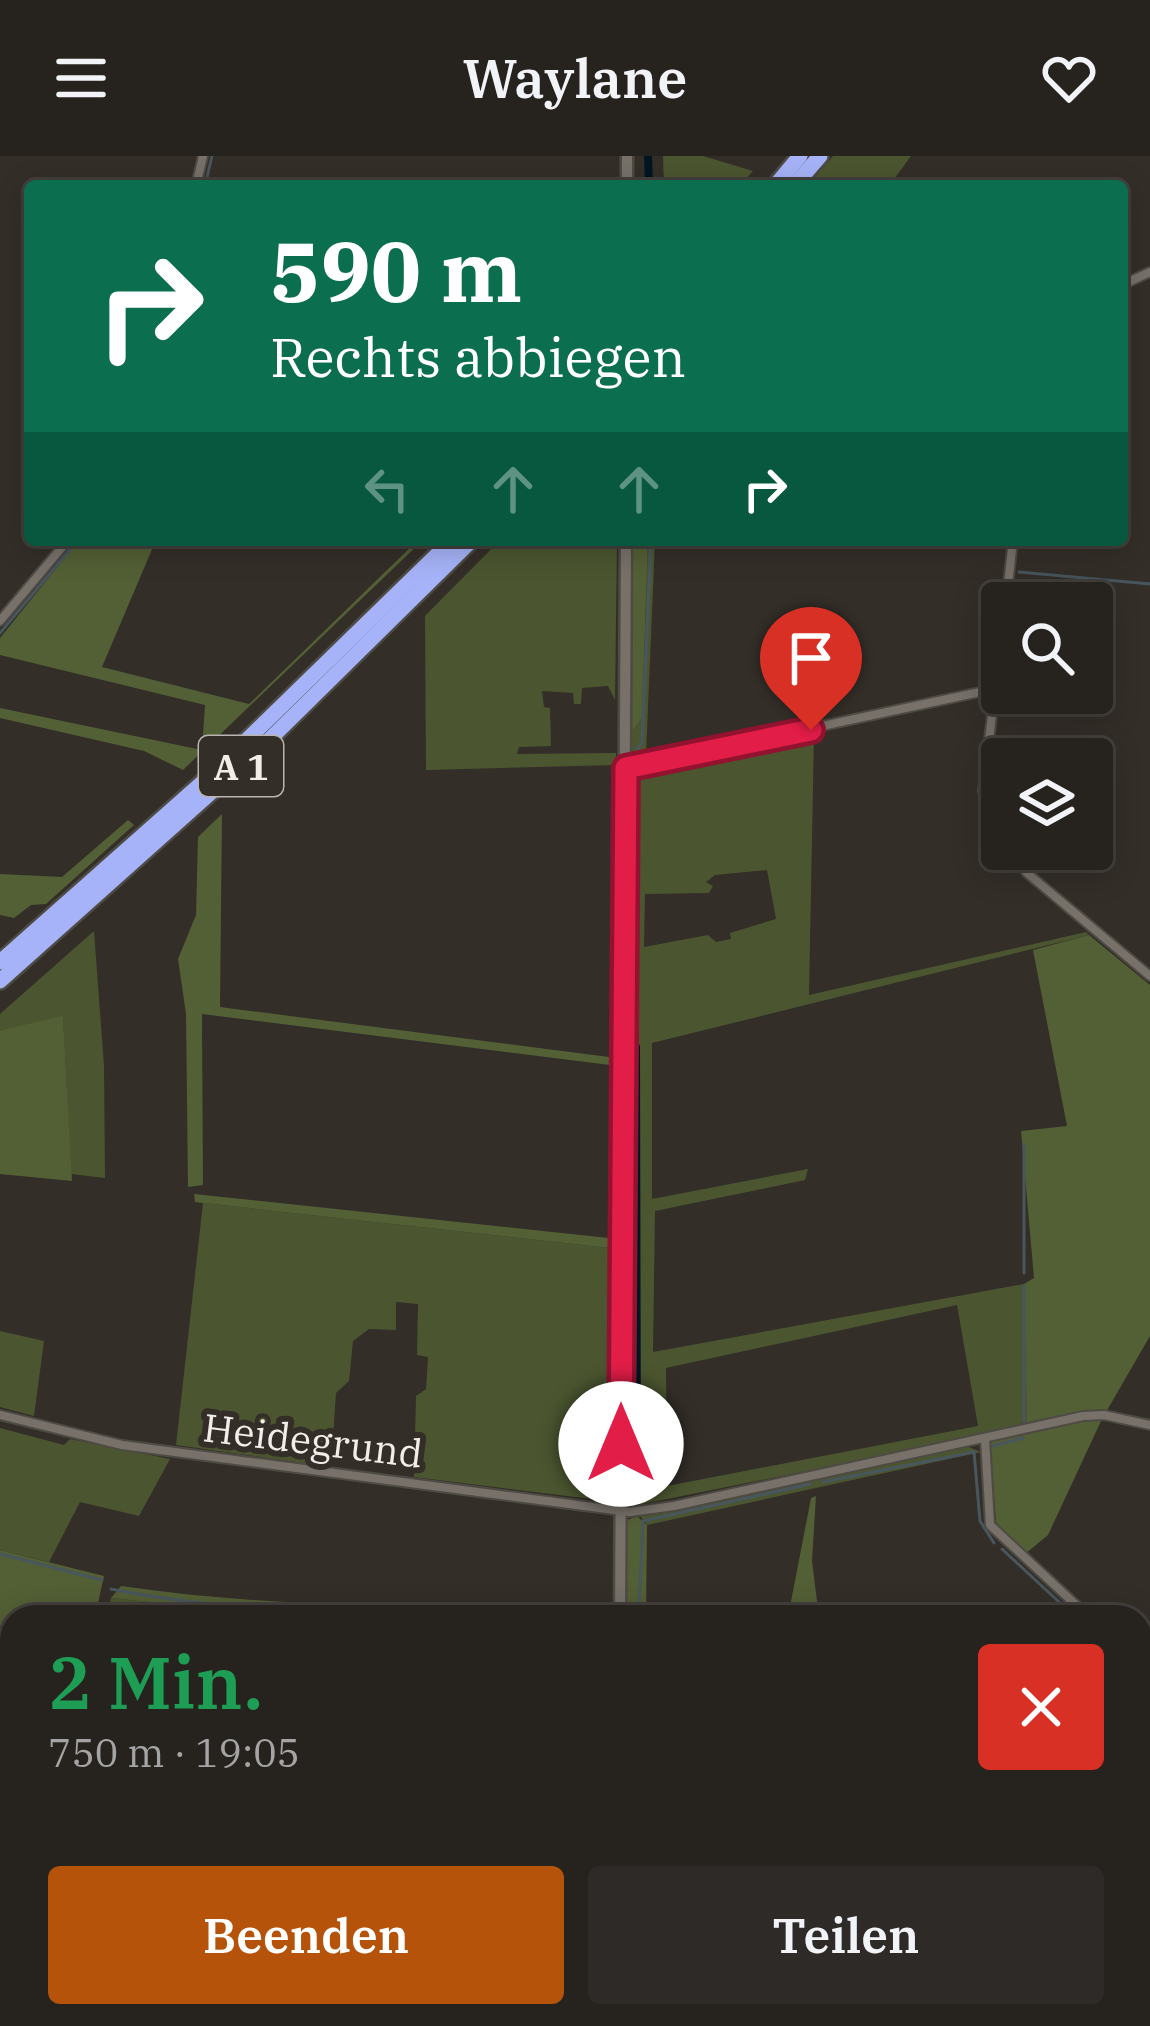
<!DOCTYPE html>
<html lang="de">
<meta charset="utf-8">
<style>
body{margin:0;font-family:"IBM Plex Serif",serif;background:#2e2a27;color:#f1f3f6;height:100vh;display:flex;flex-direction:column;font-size:45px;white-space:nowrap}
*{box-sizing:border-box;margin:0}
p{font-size:39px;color:#a4a4a4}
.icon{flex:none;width:66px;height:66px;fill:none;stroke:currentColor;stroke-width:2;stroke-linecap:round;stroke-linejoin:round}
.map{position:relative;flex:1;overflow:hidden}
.details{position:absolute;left:0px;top:1449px;width:1152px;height:423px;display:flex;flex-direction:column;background:#26221e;border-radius:36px 36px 0 0;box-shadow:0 6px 30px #0003,0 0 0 3px #423f3c}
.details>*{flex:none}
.hud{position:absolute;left:24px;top:24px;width:1104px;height:366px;border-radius:12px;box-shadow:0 6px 30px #0003,0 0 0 3px #423f3c;background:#0b6e4f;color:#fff;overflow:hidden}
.tools{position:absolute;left:981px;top:426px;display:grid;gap:24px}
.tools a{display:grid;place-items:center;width:132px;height:132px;border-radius:12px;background:#26221e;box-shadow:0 6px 30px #0003,0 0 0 3px #423f3c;font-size:60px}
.pin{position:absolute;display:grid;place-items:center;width:102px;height:102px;color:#fff;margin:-123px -51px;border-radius:50% 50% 50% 0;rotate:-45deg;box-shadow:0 0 12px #0007}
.pin .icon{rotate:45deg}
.me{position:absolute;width:132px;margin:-66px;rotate:0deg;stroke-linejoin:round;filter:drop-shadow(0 0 9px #0008)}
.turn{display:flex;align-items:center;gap:42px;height:252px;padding:0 48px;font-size:54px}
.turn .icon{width:156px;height:156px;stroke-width:2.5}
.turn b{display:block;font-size:84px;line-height:102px}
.lanes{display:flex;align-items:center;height:114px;padding:0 48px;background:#0003;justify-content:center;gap:60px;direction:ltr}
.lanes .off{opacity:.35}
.round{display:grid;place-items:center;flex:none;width:126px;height:126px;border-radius:12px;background:#2e2a27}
.overview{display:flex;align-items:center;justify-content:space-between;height:204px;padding:0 48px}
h1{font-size:72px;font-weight:600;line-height:90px;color:#1e9e55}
.cta{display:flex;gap:24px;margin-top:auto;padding:24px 48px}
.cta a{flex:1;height:138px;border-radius:12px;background:#b45309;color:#fff;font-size:48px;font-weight:600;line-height:138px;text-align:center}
.cta a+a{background:#2e2a27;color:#f1f3f6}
header{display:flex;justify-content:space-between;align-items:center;height:156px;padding:0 48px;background:#26221e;font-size:54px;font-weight:600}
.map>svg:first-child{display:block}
.green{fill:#4b5630;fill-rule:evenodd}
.forest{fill:#535f35}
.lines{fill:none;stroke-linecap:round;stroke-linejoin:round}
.stream{stroke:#48565e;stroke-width:3}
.canal{stroke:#001622;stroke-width:8}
.street-casing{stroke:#4e4a44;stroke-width:12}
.secondary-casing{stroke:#4e4a44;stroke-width:15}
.highway-casing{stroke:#4e4a44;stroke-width:20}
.street{stroke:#77716a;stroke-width:8}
.secondary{stroke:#77716a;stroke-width:10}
.highway{stroke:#a6b3f8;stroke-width:15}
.route-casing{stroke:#92132f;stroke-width:30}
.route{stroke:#e11d48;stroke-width:21}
.labels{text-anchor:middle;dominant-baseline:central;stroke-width:12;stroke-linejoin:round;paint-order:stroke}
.shield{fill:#332e28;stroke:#b8b4af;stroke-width:3}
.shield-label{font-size:36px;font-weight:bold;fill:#f1ede9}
.street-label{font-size:39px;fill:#f1ede9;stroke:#332e28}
</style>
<header><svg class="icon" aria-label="menu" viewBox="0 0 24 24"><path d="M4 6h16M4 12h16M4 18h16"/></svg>Waylane<svg class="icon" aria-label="heart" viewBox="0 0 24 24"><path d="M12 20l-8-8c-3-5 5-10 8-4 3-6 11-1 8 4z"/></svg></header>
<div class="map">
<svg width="1150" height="1870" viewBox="0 0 1150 1870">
<rect width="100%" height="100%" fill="#332e28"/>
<g class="green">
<path d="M663,0H703L753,15L740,30H664Z"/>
<path d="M833,0H911L892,26L893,30H807Z"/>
<path d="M500,384H617L615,544L608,530L582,532L581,548H574L573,537L542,535L544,551L550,552L551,590L519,591L517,598L616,597V609L426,614L425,460Z"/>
<path d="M648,384H655L646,599L638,600L631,595V577L642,562Z"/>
<path d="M814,578L809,839L1086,776L1089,779L652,887V1043L808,1013L805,1024L655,1055L653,1196L1024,1128L1027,1267L1021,1272L632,1350L627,1344L632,629L636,620L645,615ZM767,714L776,763L730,777L731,783L716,786L708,779L644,791L645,738L709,737L713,730L706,726L715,719ZM957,1149L978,1270L667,1330L666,1212Z"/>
<path d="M94,775L104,910L105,1022L71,1018L63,861L0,874V858Z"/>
<path d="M203,1047L609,1092L608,1345L414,1321L416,1240L426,1233L428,1201L417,1199L418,1148L396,1146V1174L369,1173L353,1185L349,1225L336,1237L331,1311L176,1289Z"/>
<path d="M0,1175L44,1185L34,1260L0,1251Z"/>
<path d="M0,1272L64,1289L70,1283L170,1303L139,1360L80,1346L49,1406L0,1394Z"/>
<path d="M964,1289L981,1296L647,1369L640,1360Z"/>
<path d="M111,1442L293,1461H107Z"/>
</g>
<g class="forest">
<path d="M79,384H156L102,511L249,548L418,384H423L183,614L144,595L0,562V552L202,594L205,549L0,499V482Z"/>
<path d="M632,384H648L642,562L631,577Z"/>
<path d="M222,658L220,851L609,901L610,909L202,858L203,1029L188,1031L186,858L178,803L196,759L198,681Z"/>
<path d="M128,664L134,669L46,748L31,749L14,762L0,759V718L62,721Z"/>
<path d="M1089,779L1150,829V1180L1102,1263L1048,1379L1025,1398L996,1366L990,1286L1027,1277L1024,1128L1034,1122L1021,975L1067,970L1033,794Z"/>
<path d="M63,860L72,1025L0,1018V874Z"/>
<path d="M194,1038L609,1082V1092L203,1047L195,1046Z"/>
<path d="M816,1340L812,1405L819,1461H788L811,1342Z"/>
<path d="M637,1360L647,1369L646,1461H625V1365Z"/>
<path d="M0,1394L104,1420L95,1461H12V1513L0,1512Z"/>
<path d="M121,1430C286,1454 449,1451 615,1451V1461H293L111,1442Z"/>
</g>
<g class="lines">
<g class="stream">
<path d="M205,30L212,0"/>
<path d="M1019,416L1150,428"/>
<path d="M0,477L78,384"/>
<path d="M637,593L642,587L651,384"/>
<path d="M1024,988V1117"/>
<path d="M1024,1130V1266"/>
<path d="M993,1290L1023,1282"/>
<path d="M823,1326L974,1296L980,1365L994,1387"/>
<path d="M1002,1393L1071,1457"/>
<path d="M0,1398L102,1424"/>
<path d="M111,1433C275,1466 444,1454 610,1456"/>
<path d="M630,1456L639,1452L643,1365L810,1328"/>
<path d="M1140,1521L1150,1530"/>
<path d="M0,1827H12"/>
<path d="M952,1860L993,1870"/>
<path d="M687,1865L688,1870"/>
<path d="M499,1870L501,1860"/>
<path d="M1142,1870L1150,1854"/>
</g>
<g class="canal">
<path d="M648,0L649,30"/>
<path d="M634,812V879"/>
<path d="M636,891L637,1345"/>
</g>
<g class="street-casing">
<g id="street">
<path d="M196,30L203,0"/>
<path d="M1122,129L1150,116"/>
<path d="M1006,447L1013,384"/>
<path d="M0,465L68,384"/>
<path d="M1002,475L983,635L987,653L1002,679"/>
<path d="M626,612L994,533"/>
<path d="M1011,693L1027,717L1150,820"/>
<path d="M0,1259L122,1289L630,1356L674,1350L1083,1260L1104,1259L1150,1269"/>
<path d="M985,1282L990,1369L1089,1461"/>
<path d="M1140,1508L1150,1517"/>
</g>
</g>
<g class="secondary-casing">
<g id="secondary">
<path d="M627,0V30"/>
<path d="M620,1461L626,384"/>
<path d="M666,1860L668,1870"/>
</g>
</g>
<g class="highway-casing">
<g id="highway">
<path d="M775,30L800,0"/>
<path d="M794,30L820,0"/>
<path d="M0,806L213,617L452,384"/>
<path d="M0,825L264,589L472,384"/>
</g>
</g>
<use href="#street" class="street"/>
<use href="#secondary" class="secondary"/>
<use href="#highway" class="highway"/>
</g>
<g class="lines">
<g class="route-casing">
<path id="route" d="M621,1288L626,612L811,574"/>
</g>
<use href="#route" class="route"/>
</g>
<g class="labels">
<rect class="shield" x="199" y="580" width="84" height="60" rx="9"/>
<g class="shield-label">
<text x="241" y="610">A 1</text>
</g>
<g class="street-label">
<text transform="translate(313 1284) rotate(7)">Heidegrund</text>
</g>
</g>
</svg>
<div class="tools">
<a><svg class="icon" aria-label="search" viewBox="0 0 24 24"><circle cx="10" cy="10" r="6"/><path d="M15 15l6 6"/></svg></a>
<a><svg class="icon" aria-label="layers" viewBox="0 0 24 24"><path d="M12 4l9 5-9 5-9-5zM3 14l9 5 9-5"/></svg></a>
</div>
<div class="pin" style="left:811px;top:574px;background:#d93025"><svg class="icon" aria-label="arrive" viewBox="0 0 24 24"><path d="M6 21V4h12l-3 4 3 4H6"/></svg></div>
<svg class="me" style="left:621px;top:1288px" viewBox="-20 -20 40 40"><circle r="19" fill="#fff"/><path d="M0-13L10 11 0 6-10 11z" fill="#e11d48"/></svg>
<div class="hud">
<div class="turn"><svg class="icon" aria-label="right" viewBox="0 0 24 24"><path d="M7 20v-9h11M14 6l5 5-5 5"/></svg><div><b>590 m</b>Rechts abbiegen</div></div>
<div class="lanes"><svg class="icon off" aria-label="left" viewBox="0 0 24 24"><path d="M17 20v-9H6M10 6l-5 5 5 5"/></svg><svg class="icon off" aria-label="ahead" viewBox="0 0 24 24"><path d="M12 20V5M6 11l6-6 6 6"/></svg><svg class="icon off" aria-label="ahead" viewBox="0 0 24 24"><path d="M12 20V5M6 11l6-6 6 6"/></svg><svg class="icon" aria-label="right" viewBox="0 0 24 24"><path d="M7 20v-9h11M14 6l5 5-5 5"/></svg></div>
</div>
<section class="details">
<div class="overview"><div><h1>2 Min.</h1><p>750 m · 19:05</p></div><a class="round" style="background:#d93025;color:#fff"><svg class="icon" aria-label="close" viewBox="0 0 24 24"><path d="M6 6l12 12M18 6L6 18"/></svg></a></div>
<div class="cta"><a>Beenden</a><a>Teilen</a></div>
</section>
</div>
